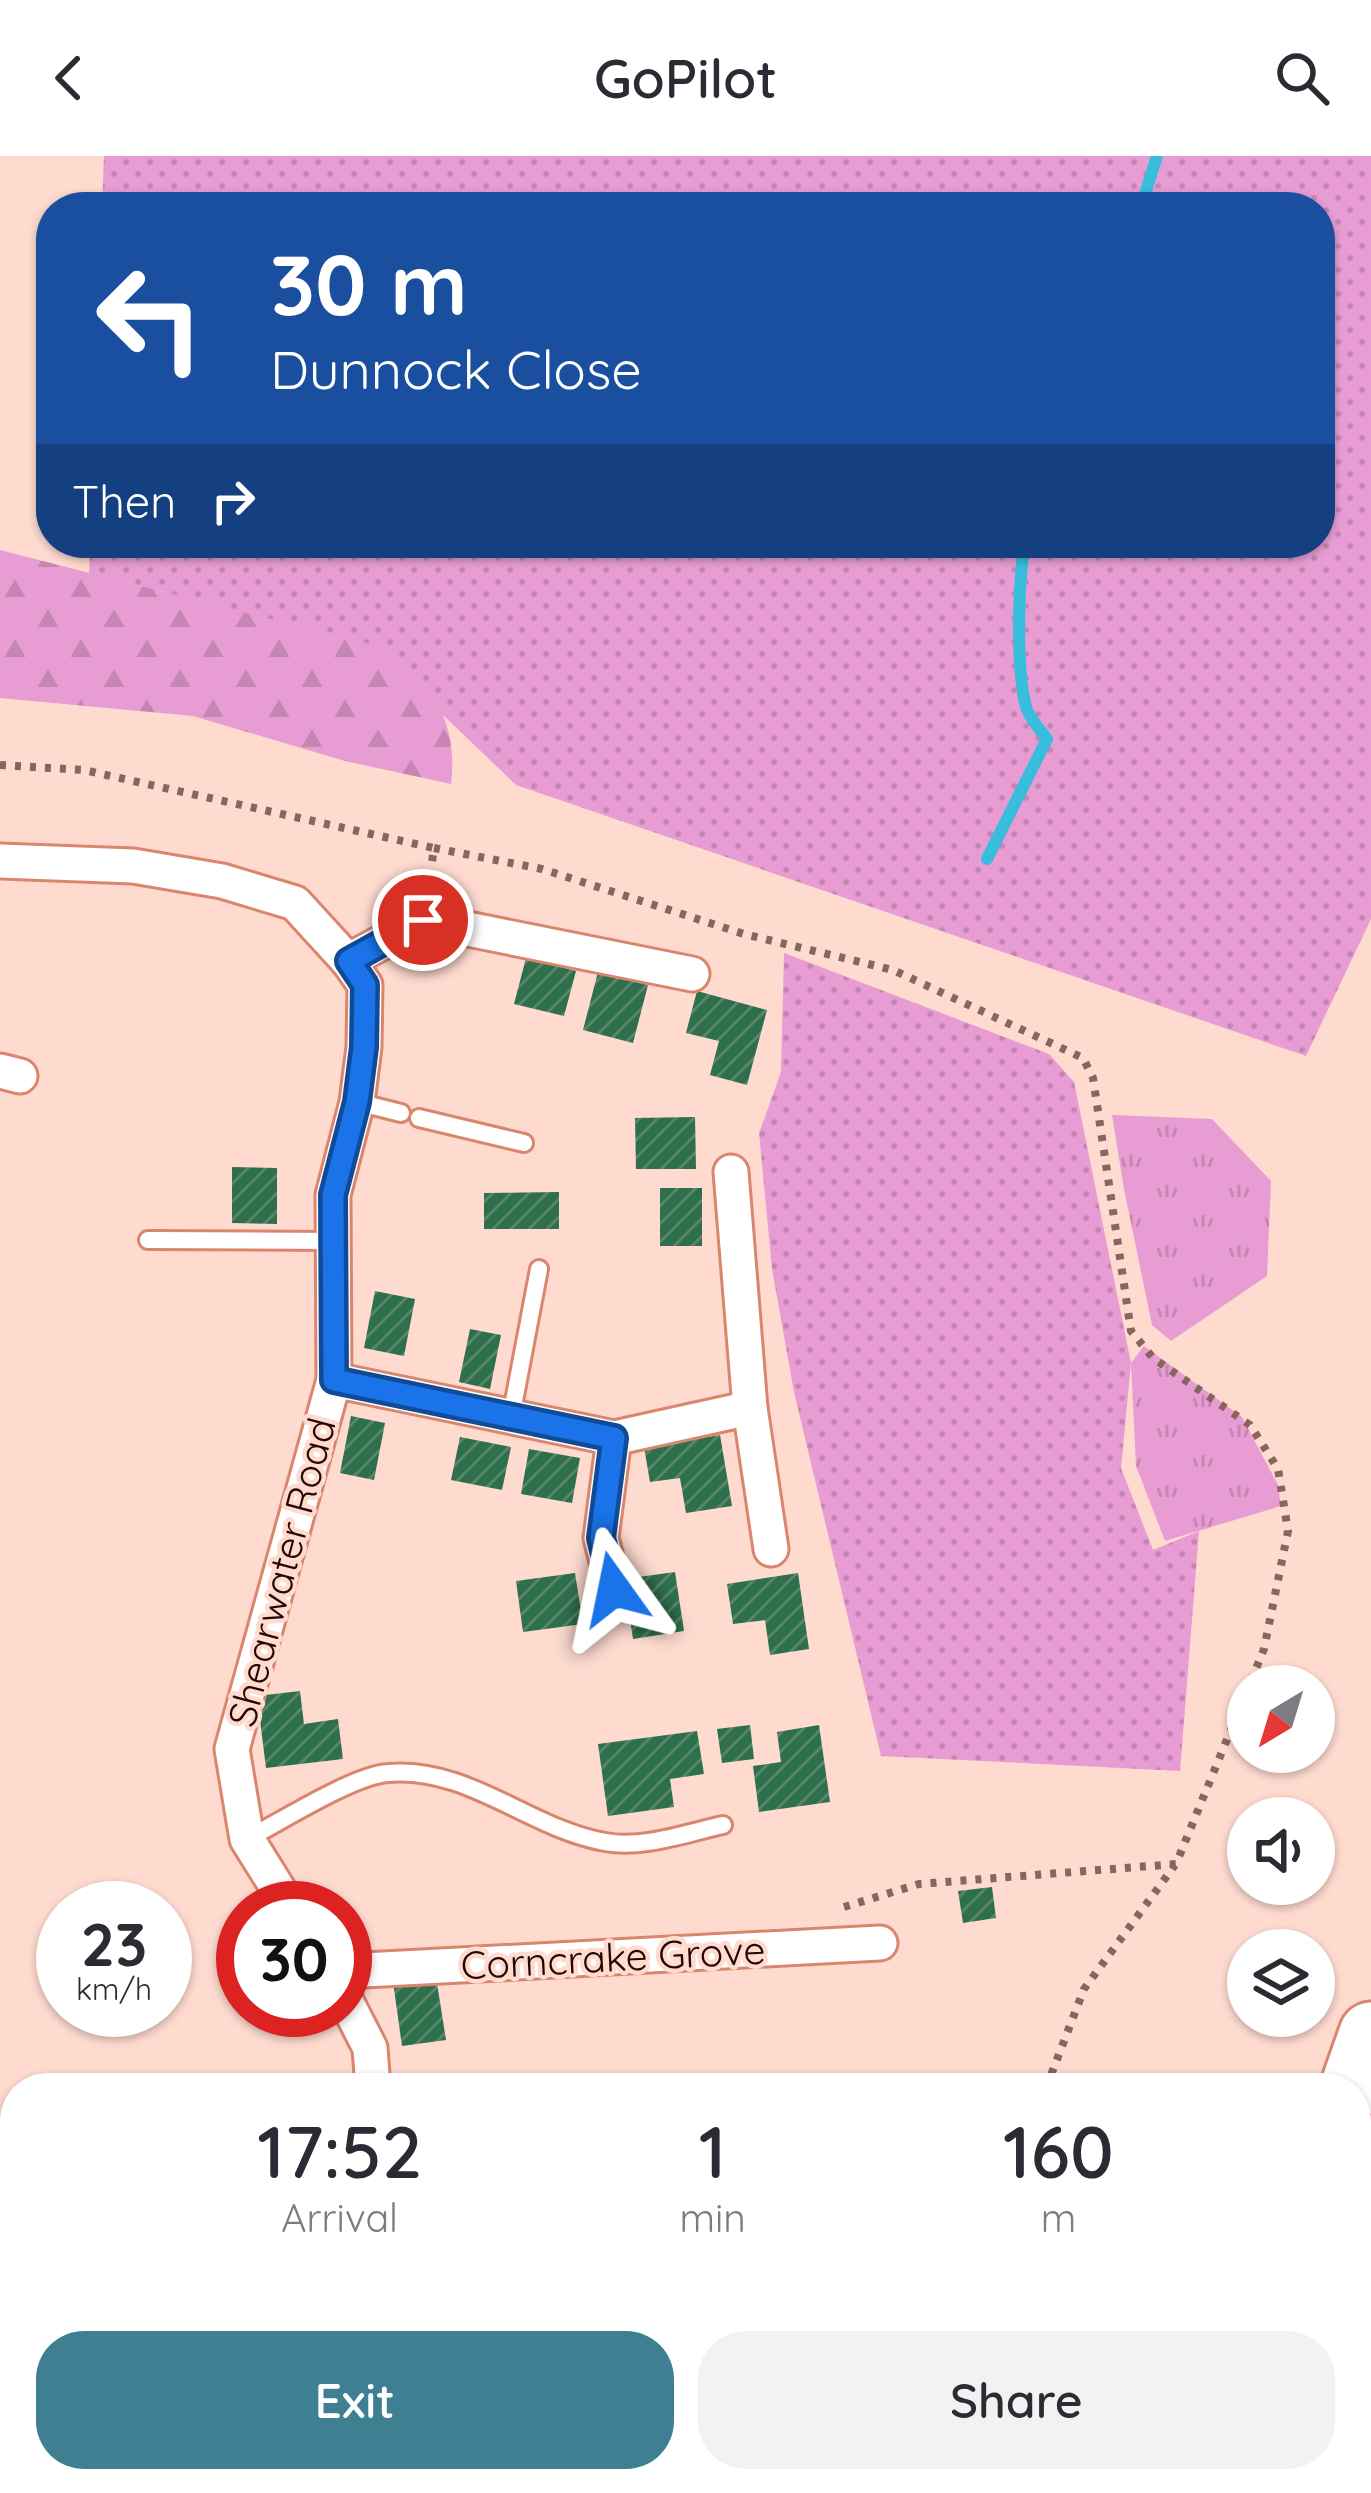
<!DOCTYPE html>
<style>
body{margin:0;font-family:Quicksand,sans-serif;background:#f2f2f3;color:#2b2b33;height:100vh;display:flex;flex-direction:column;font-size:45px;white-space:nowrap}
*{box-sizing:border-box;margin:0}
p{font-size:39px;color:#7c7c81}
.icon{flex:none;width:66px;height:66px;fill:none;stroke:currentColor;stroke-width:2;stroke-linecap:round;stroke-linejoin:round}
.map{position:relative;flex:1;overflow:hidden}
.details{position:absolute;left:0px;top:1917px;width:1371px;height:420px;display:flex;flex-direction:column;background:#fff;border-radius:48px 48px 0 0;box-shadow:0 3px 9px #0004}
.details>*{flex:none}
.banner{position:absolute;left:36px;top:36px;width:1299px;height:366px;border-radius:48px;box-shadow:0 3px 9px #0004;background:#1a4fa0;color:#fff;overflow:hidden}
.needle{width:78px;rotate:218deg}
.fabs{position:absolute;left:1227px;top:1509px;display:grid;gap:24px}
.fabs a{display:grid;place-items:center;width:108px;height:108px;border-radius:50%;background:#fff;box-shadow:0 3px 9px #0004;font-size:60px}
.speed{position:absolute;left:36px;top:1725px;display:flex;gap:24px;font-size:60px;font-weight:700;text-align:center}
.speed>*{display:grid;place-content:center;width:156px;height:156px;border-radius:50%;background:#fff;box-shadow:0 3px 9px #0004;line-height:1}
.speed small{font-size:30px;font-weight:400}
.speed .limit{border:18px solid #d22;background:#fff;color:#111}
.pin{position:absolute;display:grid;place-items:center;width:102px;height:102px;color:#fff;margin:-51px;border:6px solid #fff;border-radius:50%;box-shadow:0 3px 12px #0007}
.me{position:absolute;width:132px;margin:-66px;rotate:348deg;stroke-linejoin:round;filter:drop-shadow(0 0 9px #0008)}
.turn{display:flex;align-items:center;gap:42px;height:252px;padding:0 36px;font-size:54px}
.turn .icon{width:156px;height:156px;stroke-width:2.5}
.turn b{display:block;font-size:84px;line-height:102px}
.then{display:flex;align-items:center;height:114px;padding:0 36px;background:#0003;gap:24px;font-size:45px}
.eta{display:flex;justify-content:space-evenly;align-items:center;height:204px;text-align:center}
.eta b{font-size:72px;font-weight:600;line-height:84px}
.action{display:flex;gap:24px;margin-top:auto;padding:24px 36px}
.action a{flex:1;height:138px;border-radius:48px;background:#3e8091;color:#fff;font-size:48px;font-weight:600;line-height:138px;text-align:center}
.action a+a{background:#f2f2f3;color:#2b2b33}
header{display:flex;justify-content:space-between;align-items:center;height:156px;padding:0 36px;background:#fff;font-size:54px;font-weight:600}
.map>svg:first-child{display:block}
.grass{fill:url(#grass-dots)}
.forest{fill:url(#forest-firs)}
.park{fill:url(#park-tufts)}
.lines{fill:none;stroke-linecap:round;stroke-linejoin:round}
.stream{stroke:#38bddc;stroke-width:12}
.building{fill:url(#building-hatch)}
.lane-casing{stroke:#d9866d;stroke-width:22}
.street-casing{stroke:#d9866d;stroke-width:39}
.highway-casing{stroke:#d9866d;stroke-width:69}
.path{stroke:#87665e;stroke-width:8;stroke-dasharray:6 9;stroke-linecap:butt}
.lane{stroke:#fff;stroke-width:16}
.street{stroke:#fff;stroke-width:33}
.highway{stroke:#fff;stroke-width:63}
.route-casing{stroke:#114b97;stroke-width:30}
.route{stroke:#1a73e8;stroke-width:21}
.labels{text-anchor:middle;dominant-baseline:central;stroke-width:9;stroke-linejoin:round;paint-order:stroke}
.street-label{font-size:39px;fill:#250702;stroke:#fedacf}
</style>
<header><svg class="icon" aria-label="back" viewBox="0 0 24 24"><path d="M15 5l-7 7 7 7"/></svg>GoPilot<svg class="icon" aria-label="search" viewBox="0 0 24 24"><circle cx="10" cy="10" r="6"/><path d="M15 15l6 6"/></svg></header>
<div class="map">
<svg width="1371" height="2337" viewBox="0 0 1371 2337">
<defs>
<pattern id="grass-dots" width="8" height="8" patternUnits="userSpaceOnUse" patternTransform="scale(3)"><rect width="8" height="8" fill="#e79dd3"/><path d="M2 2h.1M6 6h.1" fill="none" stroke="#c686b4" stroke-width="1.8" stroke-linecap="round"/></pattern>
<pattern id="forest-firs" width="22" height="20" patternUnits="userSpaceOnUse" patternTransform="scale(3)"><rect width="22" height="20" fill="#e79dd3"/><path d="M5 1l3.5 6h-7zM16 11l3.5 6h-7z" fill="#c686b4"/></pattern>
<pattern id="park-tufts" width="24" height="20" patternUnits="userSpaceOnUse" patternTransform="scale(3)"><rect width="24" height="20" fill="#e79dd3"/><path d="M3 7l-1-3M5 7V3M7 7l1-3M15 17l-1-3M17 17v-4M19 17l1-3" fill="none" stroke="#c686b4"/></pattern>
<pattern id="building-hatch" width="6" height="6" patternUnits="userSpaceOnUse" patternTransform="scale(3)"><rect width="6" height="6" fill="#2e704c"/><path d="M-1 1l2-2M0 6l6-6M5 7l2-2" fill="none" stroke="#59856b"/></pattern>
</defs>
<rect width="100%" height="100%" fill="#fedacf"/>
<g class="grass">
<path d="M104,0H1371V763L1306,900L516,629L371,490L89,417L90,387H1320V51H102Z"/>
<path d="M784,797L1049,898L1074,926L1131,1207L1121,1312L1153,1394L1199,1375L1180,1615L881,1600L794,1236L772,1113L759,977L781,916Z"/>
</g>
<path class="forest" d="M0,394C90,417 180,440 270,463C305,472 364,481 394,500C438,528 458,578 451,628L345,605L193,560L0,542Z"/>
<g class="park">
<path d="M1112,959L1212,963L1271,1025L1267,1120L1171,1185L1152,1169L1124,1033Z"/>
<path d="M1144,1190L1242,1261L1278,1329L1281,1350L1165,1385L1136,1310L1131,1207Z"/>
</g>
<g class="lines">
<g class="stream">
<path d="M1141,51L1157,0"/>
<path d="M987,703L1047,583C1040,573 1029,562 1026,551C1016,513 1018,426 1025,387"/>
</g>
</g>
<g class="building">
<path d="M526,802L576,815L564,860L514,848Z"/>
<path d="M598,816L648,829L633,887L583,874Z"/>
<path d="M697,835L767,854L747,929L710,919L719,885L686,877Z"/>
<path d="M695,961L696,1013H636L635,962Z"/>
<path d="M232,1011L277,1012V1068L232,1067Z"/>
<rect x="660" y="1032" width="42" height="58"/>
<path d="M559,1036V1073H484V1037Z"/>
<path d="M375,1135L415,1143L404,1200L364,1192Z"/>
<path d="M470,1173L501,1179L490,1233L459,1226Z"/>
<path d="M351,1260L385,1267L374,1324L340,1317Z"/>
<path d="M720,1279L732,1350L686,1357L680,1322L650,1326L644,1291Z"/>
<path d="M460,1281L511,1291L502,1334L451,1324Z"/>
<path d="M529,1293L580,1302L572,1347L521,1338Z"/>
<path d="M675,1416L684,1475L633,1483L624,1423Z"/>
<path d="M575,1417L583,1468L523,1476L516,1425Z"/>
<path d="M798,1417L809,1493L770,1499L765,1464L733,1468L727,1428Z"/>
<path d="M300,1535L304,1568L338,1563L343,1603L266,1612L257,1540Z"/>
<path d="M750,1569L754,1603L722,1607L717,1573Z"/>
<path d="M819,1569L830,1646L759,1656L753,1610L781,1606L777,1576Z"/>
<path d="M697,1575L704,1618L670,1623L674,1651L608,1660L598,1588Z"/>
<path d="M992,1731L996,1762L963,1767L958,1735Z"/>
<path d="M436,1821L446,1884L402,1890L393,1826Z"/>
</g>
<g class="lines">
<g class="lane-casing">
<g id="lane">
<path d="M357,946L401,957"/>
<path d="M419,962L524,987"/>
<path d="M148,1084L333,1085"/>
<path d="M511,1261L539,1113"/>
<path d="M247,1683C280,1666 354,1619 388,1617C468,1610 530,1673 605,1686C643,1693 686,1677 723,1669"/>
</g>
</g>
<g class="street-casing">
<g id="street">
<path d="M0,705L133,710L222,725L295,747L348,805L365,829L364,891L357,946L333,1039L334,1224L232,1593L247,1683L290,1752"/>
<path d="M348,805L423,764L692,818"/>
<path d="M0,915L20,920"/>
<path d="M731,1016L750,1252L771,1393"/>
<path d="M334,1224L614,1282L750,1252"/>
<path d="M614,1282L601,1382L614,1433"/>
<path d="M345,1815L880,1787"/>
<path d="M345,1843L370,1892L373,1932"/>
<path d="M0,2278L15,2276"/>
<path d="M445,2322L446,2337"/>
</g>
</g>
<g class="highway-casing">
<g id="highway">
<path d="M1352,1932L1371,1878"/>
<path d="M1356,2128L1371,2085"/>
<path d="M1184,2337L1190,2322"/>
<path d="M1290,2337L1295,2322"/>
</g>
</g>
<g class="path">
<path d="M0,609L84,614L434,692L428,733"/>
<path d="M434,692L542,713L744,778L893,814L1083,902L1093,922L1131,1175L1153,1202L1250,1269L1278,1313L1288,1375L1264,1493L1249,1530"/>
<path d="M844,1751L919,1728L1176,1708L1248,1532"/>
<path d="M1046,1932L1084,1833L1175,1709"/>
<path d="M102,2322L107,2337"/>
<path d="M173,2337L257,2322"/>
<path d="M964,2337L968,2322"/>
</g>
<use href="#lane" class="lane"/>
<use href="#street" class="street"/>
<use href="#highway" class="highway"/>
</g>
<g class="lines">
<g class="route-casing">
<path id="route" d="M423,764L349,805L365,829L364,891L357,946L333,1039L334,1224L614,1282L601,1382L614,1433"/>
</g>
<use href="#route" class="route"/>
</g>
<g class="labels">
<g class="street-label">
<text transform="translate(281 1416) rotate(-75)">Shearwater Road</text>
<text transform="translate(613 1801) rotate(-3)">Corncrake Grove</text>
</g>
</g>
</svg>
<div class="fabs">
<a><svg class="needle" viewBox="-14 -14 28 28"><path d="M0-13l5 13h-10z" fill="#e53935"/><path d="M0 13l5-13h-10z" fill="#7c7c81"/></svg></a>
<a><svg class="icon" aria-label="sound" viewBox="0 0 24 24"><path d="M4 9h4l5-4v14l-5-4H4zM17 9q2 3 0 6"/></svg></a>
<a><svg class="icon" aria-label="layers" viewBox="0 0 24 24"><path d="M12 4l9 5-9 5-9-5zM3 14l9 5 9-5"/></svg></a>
</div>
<div class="speed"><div>23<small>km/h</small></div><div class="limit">30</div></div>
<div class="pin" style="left:423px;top:764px;background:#d93025"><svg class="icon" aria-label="arrive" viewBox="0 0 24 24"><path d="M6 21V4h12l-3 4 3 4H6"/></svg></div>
<svg class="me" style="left:614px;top:1433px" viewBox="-20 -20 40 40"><path d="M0-17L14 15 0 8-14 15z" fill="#1a73e8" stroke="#fff" stroke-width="4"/></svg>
<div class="banner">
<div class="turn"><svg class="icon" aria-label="left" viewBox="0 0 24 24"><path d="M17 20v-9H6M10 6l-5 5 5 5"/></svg><div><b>30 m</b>Dunnock Close</div></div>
<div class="then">Then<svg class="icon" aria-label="right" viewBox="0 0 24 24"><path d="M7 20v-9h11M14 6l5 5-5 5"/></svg></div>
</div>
<section class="details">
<div class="eta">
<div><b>17:52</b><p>Arrival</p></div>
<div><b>1</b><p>min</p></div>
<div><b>160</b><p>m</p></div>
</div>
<div class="action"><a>Exit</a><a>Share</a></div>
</section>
</div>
